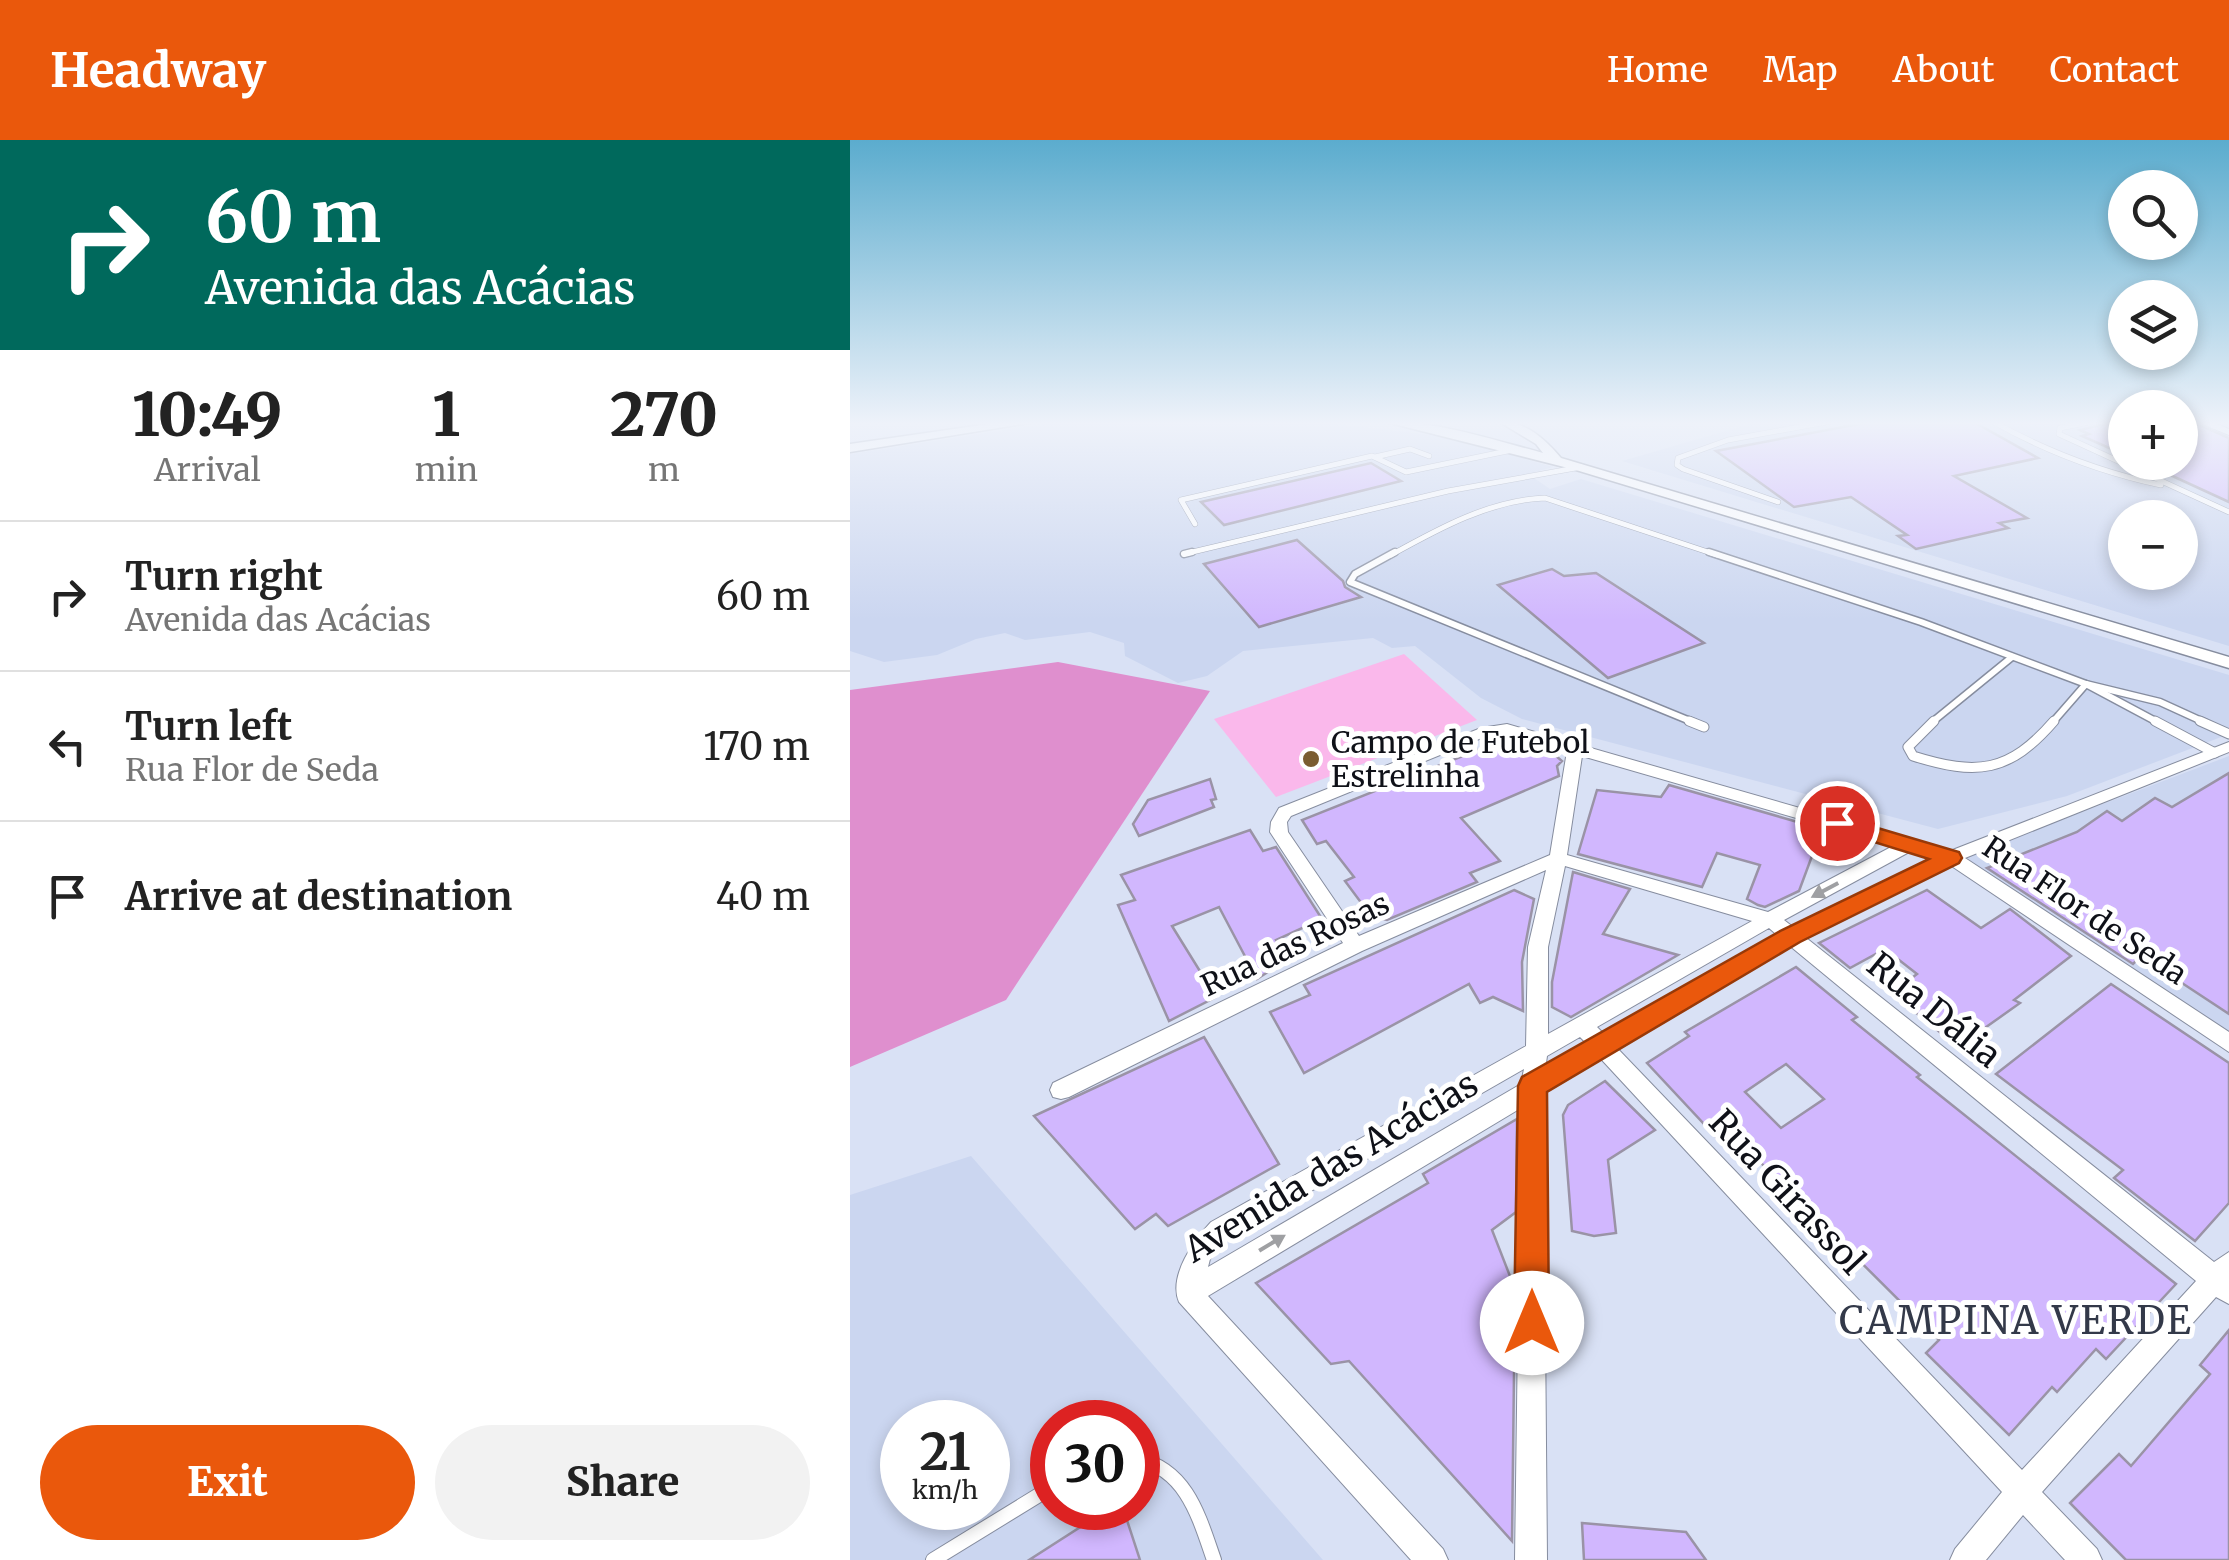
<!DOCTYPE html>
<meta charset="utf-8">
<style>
body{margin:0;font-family:Merriweather,serif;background:#f2f2f2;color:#222;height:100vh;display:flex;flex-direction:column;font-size:38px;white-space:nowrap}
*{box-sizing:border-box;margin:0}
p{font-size:32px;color:#767676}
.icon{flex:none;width:55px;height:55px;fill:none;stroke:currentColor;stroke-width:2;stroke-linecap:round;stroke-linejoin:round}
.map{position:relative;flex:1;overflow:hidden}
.sheet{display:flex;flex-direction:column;background:#fff;width:850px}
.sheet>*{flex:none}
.banner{background:#00695c;color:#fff;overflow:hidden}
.fabs{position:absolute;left:1258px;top:30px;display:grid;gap:20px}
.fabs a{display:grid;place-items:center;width:90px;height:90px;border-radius:50%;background:#fff;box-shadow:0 5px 15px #0003;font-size:50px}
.speed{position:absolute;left:30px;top:1260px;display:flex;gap:20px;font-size:50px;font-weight:700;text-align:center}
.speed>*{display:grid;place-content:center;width:130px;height:130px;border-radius:50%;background:#fff;box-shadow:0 5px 15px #0003;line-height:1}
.speed small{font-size:25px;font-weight:400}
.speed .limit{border:15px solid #d22;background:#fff;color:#111}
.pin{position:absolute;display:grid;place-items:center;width:85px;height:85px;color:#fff;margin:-42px;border:5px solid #fff;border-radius:50%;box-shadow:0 2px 10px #0007}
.me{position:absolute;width:110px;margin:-55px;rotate:0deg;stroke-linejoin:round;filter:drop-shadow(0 0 8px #0008)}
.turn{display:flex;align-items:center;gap:35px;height:210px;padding:0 40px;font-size:45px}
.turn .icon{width:130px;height:130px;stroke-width:2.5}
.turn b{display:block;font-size:70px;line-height:85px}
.eta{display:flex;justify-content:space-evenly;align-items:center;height:170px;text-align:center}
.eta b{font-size:60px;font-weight:800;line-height:70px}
.primary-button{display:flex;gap:20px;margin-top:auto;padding:20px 40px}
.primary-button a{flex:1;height:115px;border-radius:60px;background:#ea580c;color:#fff;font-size:40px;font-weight:800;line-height:115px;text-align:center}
.primary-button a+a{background:#f2f2f2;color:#222}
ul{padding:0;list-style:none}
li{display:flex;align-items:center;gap:30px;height:150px;padding:0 40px;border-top:2px solid #e0e0e0}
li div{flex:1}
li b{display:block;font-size:38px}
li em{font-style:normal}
header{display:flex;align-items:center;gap:60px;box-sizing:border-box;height:140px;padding:0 50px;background:#ea580c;color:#fff}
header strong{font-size:48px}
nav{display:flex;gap:55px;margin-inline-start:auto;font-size:35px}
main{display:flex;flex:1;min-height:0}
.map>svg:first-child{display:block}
.built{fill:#cbd6f0;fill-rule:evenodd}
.green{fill:#fab8eb}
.forest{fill:#df8fce}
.building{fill:#d1b7fe;stroke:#9a93a6;stroke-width:2.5;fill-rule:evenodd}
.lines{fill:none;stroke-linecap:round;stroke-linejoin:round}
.lane-far3-casing{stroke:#868d9f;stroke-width:6}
.lane-far2-casing{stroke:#868d9f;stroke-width:9}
.lane-far1-casing{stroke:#868d9f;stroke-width:11}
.lane-casing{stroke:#868d9f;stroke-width:16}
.street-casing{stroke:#868d9f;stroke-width:2}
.secondary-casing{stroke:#868d9f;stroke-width:3}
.lane-far3{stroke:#fff;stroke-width:5}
.lane-far2{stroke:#fff;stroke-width:6}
.lane-far1{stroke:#fff;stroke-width:9}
.lane{stroke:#fff;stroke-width:14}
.street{fill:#fff;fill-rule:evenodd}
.secondary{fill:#fff;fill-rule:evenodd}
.oneway{fill:#9fa0a3}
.route{fill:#ea580c;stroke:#983908;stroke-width:2.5}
.poi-dot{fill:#7b5d31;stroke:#fff;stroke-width:4}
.labels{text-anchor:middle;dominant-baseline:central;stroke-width:10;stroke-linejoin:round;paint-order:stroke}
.poi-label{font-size:30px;fill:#0f1118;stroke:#fff;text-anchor:start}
.street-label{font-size:30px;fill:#0f1118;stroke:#fff}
.near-street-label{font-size:35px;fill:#0f1118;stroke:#fff}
.near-neighbourhood-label{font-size:38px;letter-spacing:2.5px;fill:#333949;stroke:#fff}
</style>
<header>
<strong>Headway</strong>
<nav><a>Home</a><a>Map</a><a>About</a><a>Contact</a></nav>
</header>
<main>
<section class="sheet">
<div class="banner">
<div class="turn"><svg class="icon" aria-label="right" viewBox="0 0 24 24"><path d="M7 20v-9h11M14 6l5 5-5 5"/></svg><div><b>60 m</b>Avenida das Acácias</div></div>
</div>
<div class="eta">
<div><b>10:49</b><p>Arrival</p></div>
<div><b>1</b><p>min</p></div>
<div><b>270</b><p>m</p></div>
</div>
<ul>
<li><svg class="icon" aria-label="right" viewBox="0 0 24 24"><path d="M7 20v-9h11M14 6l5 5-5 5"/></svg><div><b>Turn right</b><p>Avenida das Acácias</p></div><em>60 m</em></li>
<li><svg class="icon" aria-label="left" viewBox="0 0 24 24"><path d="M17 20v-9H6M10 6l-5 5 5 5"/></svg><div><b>Turn left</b><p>Rua Flor de Seda</p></div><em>170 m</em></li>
<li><svg class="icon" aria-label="arrive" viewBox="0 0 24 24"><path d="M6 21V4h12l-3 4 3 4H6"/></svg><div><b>Arrive at destination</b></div><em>40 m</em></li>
</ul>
<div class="primary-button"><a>Exit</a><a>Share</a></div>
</section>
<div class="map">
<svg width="1379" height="1420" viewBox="0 0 1379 1420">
<rect width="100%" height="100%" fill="#d9e1f5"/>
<g class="built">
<path d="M214,281L466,282L599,297L703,327L678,334L700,349L731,339L1379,535V594L1217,656L1088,689L672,579L631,558L565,506L542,508L523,498L393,511L357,536L328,543L275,516L274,503L240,492L175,500L155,493L126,499L87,515L34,522L0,511V314Z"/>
<path d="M911,281H1275V322H1330V281H1379V506L772,321ZM1275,378H1330V432H1275Z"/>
<path d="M1379,616V895L1111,718Z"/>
<path d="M121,1016L473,1420H0V1055ZM52,1282H138V1368H52ZM202,1282H288V1368H202Z"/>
</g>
<path class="green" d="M554,514L627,580L426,657L364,579Z"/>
<path class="forest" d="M208,522L360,551L156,860L0,927V550Z"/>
<g class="building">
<path d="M1025,281H1122L1188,318L1104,336L1177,378L1149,383L1158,388L1066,409L1048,396L1057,395L1001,357L944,367L866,311Z"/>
<path d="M1266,281L1275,285V315L1232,296L1239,294L1230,290Z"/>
<path d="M1330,281H1341L1379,298V362L1292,322H1330Z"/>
<path d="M521,323L551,341L374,385L351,362Z"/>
<path d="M447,400L493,441L495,447L511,457L409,487L354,424Z"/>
<path d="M702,429L714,436L746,433L854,503L758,538L648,445Z"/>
<path d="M658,598L699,610L712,621L707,626L709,636L611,678L650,721L620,733L627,742L537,780L521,776L495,741L504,737L476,701L467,704L452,680Z"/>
<path d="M1379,633V874L1291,816L1283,824L1137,728L1227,692L1257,671L1272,681L1305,658L1322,667Z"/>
<path d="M360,639L366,659L361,660L364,667L289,696L283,684L298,660Z"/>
<path d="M819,645L972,689L949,751L915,767L908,765L897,759L910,725L867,713L852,747L728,714L747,650L811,657Z"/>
<path d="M400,690L413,711L426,707L472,779L426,800L433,811L427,814L433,822L407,839L369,767L322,786L366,857L319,881L268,765L285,760L271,735Z"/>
<path d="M723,732L780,749L753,794L828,815L721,877L702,867V842Z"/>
<path d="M664,750L684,759L672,822L673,871L643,857L630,863L619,844L454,933L420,872L460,855L454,845Z"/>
<path d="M1077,750L1131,788L1160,769L1221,816L1164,860L1170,863L1108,907L1042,853L1067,834L1035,809L1000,828L969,803Z"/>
<path d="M946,827L1007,877L1002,880L1070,935L1067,937L1326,1144L1256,1219L1246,1209L1207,1252L1202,1247L1159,1295L1076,1213L1089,1200L896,1008L884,1016L797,923L839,896L835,892ZM936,924L974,959L931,988L895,952Z"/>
<path d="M1261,844L1379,923V1063L1345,1101L1264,1038L1273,1030L1146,934Z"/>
<path d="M354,897L429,1024L318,1086L306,1074L285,1089L184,976Z"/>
<path d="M755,941L805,990L758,1020L766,1093L744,1096L722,1091L713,975L718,965Z"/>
<path d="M667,979L666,1072L642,1090L665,1149L662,1401L499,1221L481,1224L406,1143L578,1043L573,1034Z"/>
<path d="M1379,1190V1420H1276L1220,1363L1269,1314L1281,1326L1360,1234L1350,1225Z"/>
<path d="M260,1368H273L290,1420H179Z"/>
<path d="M732,1383L836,1392L856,1420H734Z"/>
</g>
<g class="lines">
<g class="lane-far3-casing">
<g id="lane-far3">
<path d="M1142,281C1197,312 1250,332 1311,345"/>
<path d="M1244,281L1210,288L1209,294L1379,372"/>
<path d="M525,317L560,309L579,316"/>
<path d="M928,362L833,329L827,325L828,318L878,300L982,281"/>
<path d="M345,384L331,360L522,316L556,332L662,310"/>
<path d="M334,414L598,351L731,327"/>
<path d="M541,415C588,389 640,360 695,358L867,415"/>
</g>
</g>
<g class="lane-far2-casing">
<g id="lane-far2">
<path d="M545,412L505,434L500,442L845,583"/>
<path d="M859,412L1071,482L1236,544L1310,562L1356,583"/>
<path d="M334,414L342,412"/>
<path d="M1081,583L1162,517"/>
<path d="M1202,583L1236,544L1309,583"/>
</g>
</g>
<g class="lane-far1-casing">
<g id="lane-far1">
<path d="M839,581L854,587"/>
<path d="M1084,581L1058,607L1063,616C1127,636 1159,633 1204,581"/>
<path d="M1305,581L1365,613"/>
<path d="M1350,581L1379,594"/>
</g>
</g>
<g class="lane-casing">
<g id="lane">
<path d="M288,1319C337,1330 349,1377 364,1420"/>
<path d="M83,1420L202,1347"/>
</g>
</g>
<g class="street-casing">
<g id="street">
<path d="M1345,281H1359L1379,289V295Z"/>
<path d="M657,584L1100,711L1379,602V612L1115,718L1379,892V912L1100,725L955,797L1364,1122L1379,1112V1164L1366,1157L1192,1352L1247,1409L1252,1420H1215L1173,1375L1136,1420H1100L1105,1409L1152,1352L751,919L693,954L697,1420H665L671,968L358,1156L593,1409L598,1420H561L329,1162C318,1136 344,1100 361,1082L676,906L678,807L696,730L512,811L219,957L211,959L203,957L200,950L203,943L493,803L420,692L421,682L429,668L631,588ZM656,594L717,611L700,715L509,796L438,692L437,682L441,676L639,595ZM732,616L1043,706L918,772L717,715ZM1061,711L1084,718L943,787L934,780ZM715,726L902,781L698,894V807ZM919,788L927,795L755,895L747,887ZM940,806L1346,1141L1172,1330L768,909ZM730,897L738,905L695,930L697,916ZM674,929L671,944L358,1127L360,1119L379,1098Z"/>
</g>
</g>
<g class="secondary-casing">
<g id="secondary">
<path d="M159,281H191L0,312V304Z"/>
<path d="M532,281C587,281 640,299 693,313L686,304L648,281C675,281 694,298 711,318L1379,517V528L726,330Z"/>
</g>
</g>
<use href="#lane-far3" class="lane-far3"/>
<use href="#lane-far2" class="lane-far2"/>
<use href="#lane-far1" class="lane-far1"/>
<use href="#lane" class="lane"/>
<use href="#street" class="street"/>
<use href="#secondary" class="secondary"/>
</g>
<defs><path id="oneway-solid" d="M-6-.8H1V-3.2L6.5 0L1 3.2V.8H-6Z" transform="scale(2.5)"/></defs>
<g class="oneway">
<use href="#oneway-solid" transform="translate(975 750) rotate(152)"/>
<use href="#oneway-solid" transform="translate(422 1103) rotate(-31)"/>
</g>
<linearGradient id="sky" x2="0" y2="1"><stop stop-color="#5bacce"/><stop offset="0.59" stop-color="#eef2fa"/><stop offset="1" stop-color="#eef2fa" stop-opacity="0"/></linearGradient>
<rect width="1379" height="480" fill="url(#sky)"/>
<path class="route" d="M987,676L1109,712L1112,718L1109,723L950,802L697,952L699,1183L694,1195L682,1200L669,1195L664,1183L668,946L672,937L932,790L1079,719L979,688L976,683L979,678Z"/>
<circle class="poi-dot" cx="461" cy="619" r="10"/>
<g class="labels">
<g class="poi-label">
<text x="481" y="602">Campo de Futebol<tspan x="481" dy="34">Estrelinha</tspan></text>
</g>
<g class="street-label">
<text transform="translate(1235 770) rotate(34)">Rua Flor de Seda</text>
<text transform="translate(445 804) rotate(-25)">Rua das Rosas</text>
</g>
<g class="near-street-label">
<text transform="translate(1084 870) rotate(39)">Rua Dália</text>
<text transform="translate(481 1027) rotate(-31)">Avenida das Acácias</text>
<text transform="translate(937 1052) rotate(47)">Rua Girassol</text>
</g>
<g class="near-neighbourhood-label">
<text x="1166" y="1180">CAMPINA VERDE</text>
</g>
</g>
</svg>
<div class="fabs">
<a><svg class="icon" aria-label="search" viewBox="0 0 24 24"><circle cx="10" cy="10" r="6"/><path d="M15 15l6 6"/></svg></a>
<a><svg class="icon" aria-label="layers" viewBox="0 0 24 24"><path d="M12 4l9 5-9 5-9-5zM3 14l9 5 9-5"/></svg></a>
<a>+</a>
<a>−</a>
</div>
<div class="speed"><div>21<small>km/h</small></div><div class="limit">30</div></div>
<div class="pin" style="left:987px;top:683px;background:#d93025"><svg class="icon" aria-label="arrive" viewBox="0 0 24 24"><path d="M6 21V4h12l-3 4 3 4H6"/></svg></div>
<svg class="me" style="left:682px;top:1183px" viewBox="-20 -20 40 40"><circle r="19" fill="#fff"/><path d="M0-13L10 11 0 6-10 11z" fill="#ea580c"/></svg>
</div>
</main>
